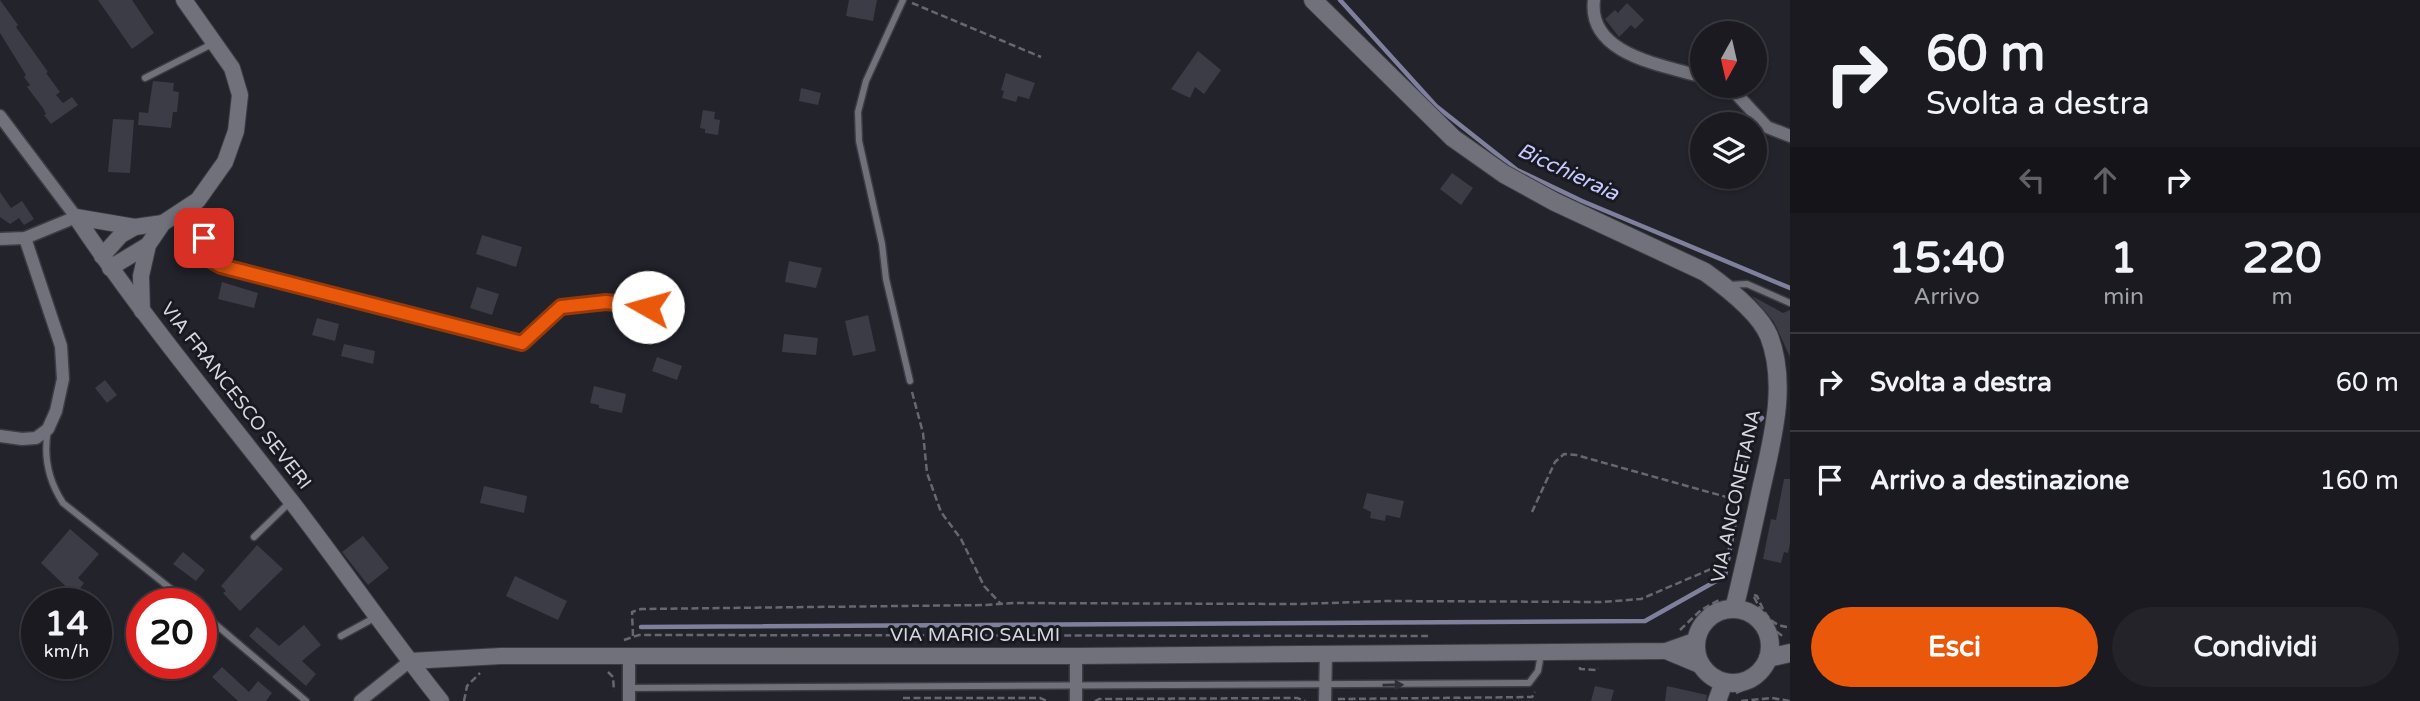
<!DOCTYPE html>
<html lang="it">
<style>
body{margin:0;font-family:"Varela Round",sans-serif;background:#232329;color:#f1f3f6;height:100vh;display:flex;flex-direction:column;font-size:26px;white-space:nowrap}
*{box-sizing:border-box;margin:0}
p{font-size:23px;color:#9fa1a5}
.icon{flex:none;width:38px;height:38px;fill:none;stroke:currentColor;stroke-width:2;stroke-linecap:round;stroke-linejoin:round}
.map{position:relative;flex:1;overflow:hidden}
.details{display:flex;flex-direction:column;background:#1a1a20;width:630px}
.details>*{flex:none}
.banner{background:#1a1a20;color:#f1f3f6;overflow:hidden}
.needle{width:46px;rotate:188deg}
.controls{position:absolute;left:1690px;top:21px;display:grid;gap:14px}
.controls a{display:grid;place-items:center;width:77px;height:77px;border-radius:50%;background:#1a1a20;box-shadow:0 2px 5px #0004,0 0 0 2px #38383e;font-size:35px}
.speed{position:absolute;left:21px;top:588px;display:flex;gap:14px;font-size:35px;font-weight:700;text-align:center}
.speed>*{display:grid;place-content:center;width:91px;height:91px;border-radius:50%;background:#1a1a20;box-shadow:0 2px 5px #0004,0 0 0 2px #38383e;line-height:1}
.speed small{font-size:18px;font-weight:400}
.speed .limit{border:10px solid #d22;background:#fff;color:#111}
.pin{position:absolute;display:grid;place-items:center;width:60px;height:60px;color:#fff;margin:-30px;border-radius:14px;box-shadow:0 4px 10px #0006}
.me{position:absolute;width:77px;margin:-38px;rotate:277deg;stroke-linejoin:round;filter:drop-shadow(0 0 5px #0008)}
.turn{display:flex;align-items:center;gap:24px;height:147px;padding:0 21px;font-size:32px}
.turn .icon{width:91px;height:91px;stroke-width:2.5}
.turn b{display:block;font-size:49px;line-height:60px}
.lanes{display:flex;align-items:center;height:66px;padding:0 21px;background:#0003;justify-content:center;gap:35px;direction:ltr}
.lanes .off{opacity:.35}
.eta{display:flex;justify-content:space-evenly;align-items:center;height:119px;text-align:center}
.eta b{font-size:42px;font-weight:800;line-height:49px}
.button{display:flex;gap:14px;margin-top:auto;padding:14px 21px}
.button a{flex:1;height:80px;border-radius:42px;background:#ea580c;color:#fff;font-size:28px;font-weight:800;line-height:80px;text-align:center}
.button a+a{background:#232329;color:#f1f3f6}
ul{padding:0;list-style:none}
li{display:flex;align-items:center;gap:21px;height:98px;padding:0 21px;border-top:2px solid #38383e}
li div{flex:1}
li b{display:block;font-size:26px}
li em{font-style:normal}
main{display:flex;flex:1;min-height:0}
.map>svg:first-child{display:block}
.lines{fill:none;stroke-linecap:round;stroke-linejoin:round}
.stream{stroke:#7e809c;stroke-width:4.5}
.building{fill:#3b3c45}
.service-casing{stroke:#3c3d43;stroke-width:9}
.minor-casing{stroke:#3c3d43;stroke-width:15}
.tertiary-casing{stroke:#3c3d43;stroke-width:18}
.secondary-casing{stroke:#3c3d43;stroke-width:20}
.path{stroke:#67686f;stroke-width:2.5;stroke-dasharray:7 3.5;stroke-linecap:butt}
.service{stroke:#70717b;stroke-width:6}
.minor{stroke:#70717b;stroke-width:12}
.tertiary{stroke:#70717b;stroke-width:16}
.secondary{stroke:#70717b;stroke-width:18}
.oneway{fill:#2f2f38}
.route-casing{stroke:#983908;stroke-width:18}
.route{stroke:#ea580c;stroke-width:12}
.labels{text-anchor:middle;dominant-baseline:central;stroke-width:6;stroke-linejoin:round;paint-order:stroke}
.street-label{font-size:19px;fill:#d6d7dc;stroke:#191921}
.water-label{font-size:21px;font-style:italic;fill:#c6cafe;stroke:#191921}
</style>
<main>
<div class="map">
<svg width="1790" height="701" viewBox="0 0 1790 701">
<rect width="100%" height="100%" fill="#22232b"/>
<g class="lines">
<g class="stream">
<path d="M1340,0L1436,106L1517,170L1582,201L1790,288"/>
<path d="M641,627L1645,621L1725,576L1752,428L1762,418"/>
</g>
</g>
<g class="building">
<path d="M0,0L18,25L16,27L48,72L46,73L60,92L56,95L63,103L72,97L78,105L51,124L44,115L46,114L43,108L27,87L30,85L24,77L26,75L0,33Z"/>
<path d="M98,0H132L154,33L132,49Z"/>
<path d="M849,0H877L873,21L846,16Z"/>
<path d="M1627,3L1644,20L1635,29L1631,25L1619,37L1605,19L1615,10L1618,13Z"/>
<path d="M1198,51L1221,70L1204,94L1195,87L1190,98L1171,89Z"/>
<path d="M1006,73L1035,83L1029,99L1018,96L1016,102L1002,98L1004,91L1001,90Z"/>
<path d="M153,81L174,83L173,91L179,92L177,112H173L171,128L138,125L139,112L148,113Z"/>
<path d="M801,88L821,93L818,105L799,101Z"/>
<path d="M703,110L715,112L714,119L720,120L718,135L705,133V129L700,128Z"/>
<path d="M113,119L134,120L130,173L108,172Z"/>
<path d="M1452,173L1473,188L1461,205L1440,189Z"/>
<path d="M0,192L11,208L22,201L34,219L24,225L19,218L10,224L0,217Z"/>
<path d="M482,235L522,247L516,267L476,254Z"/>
<path d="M789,261L822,268L816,288L785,282Z"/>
<path d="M222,282L258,293L254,308L218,299Z"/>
<path d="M477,287L499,294L492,315L470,308Z"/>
<path d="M1752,296L1783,313L1790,310V357L1774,322Z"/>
<path d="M868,315L876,351L853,356L845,321Z"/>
<path d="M317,318L339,324L335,341L312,335Z"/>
<path d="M784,334L818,338L816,355L782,352Z"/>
<path d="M344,344L375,351L373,364L341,356Z"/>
<path d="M657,357L682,366L677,380L652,371Z"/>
<path d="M105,380L117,395L107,403L95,388Z"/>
<path d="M594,386L626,394L622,413L599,408V405L590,403Z"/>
<path d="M1784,479H1790V543L1788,553L1784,552L1781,563L1763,559L1771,519L1776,520Z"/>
<path d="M484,486L527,496L524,513L480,503Z"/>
<path d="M1367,493L1404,501L1400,518L1386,515L1385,521L1370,518L1371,512L1363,508Z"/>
<path d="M70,529L99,554L78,578L84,583L75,595L41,563Z"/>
<path d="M363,536L389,568L368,585L342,552Z"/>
<path d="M257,545L283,569L240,611L223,593L226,591L221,586Z"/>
<path d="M183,552L205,570L196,581L173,564Z"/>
<path d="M515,576L567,601L558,620L506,596Z"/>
<path d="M304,625L321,645L302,661L316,674L306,686L249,636L257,627L279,646Z"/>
<path d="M222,667L249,692L258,681L272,693L266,701H238L212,677Z"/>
<path d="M1595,686L1614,690L1611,701H1591Z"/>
<path d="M1667,686L1707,695L1706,701H1665Z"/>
</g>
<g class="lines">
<g class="service-casing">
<g id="service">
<path d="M903,0L866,81L858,112L859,141L882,244L886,279L910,381"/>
<path d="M145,78L214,43"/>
<path d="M198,203L206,257L221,266L522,343L560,307L606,302L648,307"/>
<path d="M1729,285L1747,284L1790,303"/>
<path d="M48,430C43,457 48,480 63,503L190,604"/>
<path d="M254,537L290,502"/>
<path d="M201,612L306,701"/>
<path d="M341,636L376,617"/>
<path d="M629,688L1529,683L1538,671L1541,654"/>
</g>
</g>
<g class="minor-casing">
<g id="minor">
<path d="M1594,0C1587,55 1663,65 1703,77"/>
<path d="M1729,86L1767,127L1790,136"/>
<path d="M0,116L76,217L25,238L0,239"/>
<path d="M0,436L22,439L36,438L48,429L56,411L63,379L61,346L25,238"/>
<path d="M1076,656V701"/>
<path d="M360,701L410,661"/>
<path d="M629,701V656"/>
<path d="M1325,701L1326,654"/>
</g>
</g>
<g class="tertiary-casing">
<g id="tertiary">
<path d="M76,217C142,316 218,407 291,501C342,567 389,636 441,701"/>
<path d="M76,217L135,227L163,223"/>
<path d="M102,256L121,235L135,227"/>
<path d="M110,268L148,245"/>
<path d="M142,311L141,276L148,245L163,223L198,200L225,162L236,131L240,95L232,68L184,0"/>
<path d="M1666,651L1702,666"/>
<path d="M410,661L501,656H1076L1666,651L1697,640"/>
</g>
</g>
<g class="secondary-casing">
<g id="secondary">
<path d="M1313,0L1453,138L1504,174L1555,202L1705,272C1726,287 1759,312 1769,336C1789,388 1770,447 1759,499C1751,536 1743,573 1734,609"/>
<circle cx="1733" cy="646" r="37"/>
<path d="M1768,658L1790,653"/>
<path d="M1717,701L1724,682"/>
</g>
</g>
<g class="path">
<path d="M912,3L1041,57"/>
<path d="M912,392L923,433L927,473L941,512L961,539L984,586L1001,604"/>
<path d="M1532,512L1555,462L1564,454L1576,455L1730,498"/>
<path d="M1754,595L1757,596C1764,612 1770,627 1790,627"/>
<path d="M1754,597L1769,626L1785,638"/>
<path d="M1680,630L1701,610L1719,600"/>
<path d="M633,636L632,612L641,609L986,605L1014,603L1299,604L1388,601L1601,602L1641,599L1718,566L1726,569"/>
<path d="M624,640L639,635L1428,636"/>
<path d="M1580,667V669L1597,670L1598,668"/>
<path d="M608,672L613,677L614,691"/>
<path d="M1736,693L1753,685L1765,674"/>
<path d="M903,698H1040L1047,701"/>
<path d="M1338,699L1532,697L1535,692"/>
<path d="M464,701L467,686L480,673"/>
<path d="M1095,701L1099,699L1297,698L1305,701"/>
<path d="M1741,701L1772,698L1790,701"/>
</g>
<use href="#service" class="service"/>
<use href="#minor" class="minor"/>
<use href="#tertiary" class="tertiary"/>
<use href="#secondary" class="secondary"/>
</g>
<defs><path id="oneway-solid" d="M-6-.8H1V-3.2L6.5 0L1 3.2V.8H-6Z" transform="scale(1.75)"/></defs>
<use class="oneway" href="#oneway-solid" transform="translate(1393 685) rotate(-1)"/>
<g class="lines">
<g class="route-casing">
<path id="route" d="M204,238L206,257L221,266L522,343L561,307L606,302L648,307"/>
</g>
<use href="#route" class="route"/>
</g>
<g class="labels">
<g class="street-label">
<text transform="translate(236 396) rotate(52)">VIA FRANCESCO SEVERI</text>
<text transform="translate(1736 496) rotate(-78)">VIA ANCONETANA</text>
<text x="975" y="635">VIA MARIO SALMI</text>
</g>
<g class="water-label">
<text transform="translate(1568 172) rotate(25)">Bicchieraia</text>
</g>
</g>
</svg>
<div class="controls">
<a><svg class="needle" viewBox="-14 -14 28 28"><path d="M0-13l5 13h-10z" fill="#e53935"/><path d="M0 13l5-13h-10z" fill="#9fa1a5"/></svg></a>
<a><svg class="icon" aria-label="layers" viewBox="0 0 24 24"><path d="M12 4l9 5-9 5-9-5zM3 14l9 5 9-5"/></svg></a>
</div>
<div class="speed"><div>14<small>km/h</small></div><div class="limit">20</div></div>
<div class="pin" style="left:204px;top:238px;background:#d93025"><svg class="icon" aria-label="arrive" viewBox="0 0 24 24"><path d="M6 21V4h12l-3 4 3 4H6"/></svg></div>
<svg class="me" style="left:648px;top:307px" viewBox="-20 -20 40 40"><circle r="19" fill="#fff"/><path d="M0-13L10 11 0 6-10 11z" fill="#ea580c"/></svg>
</div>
<section class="details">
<div class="banner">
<div class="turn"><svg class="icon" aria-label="right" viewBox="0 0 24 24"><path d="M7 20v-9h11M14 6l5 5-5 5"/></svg><div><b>60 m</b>Svolta a destra</div></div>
<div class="lanes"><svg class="icon off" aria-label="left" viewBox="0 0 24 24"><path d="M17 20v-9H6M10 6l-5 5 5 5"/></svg><svg class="icon off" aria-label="ahead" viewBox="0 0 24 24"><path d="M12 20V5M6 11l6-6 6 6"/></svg><svg class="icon" aria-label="right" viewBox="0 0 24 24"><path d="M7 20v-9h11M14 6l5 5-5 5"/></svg></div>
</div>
<div class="eta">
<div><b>15:40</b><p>Arrivo</p></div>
<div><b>1</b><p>min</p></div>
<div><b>220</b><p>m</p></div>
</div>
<ul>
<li><svg class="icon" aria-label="right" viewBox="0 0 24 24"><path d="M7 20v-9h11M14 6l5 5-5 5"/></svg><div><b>Svolta a destra</b></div><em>60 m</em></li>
<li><svg class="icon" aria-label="arrive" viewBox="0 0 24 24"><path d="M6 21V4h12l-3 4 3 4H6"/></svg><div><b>Arrivo a destinazione</b></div><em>160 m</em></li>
</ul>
<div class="button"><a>Esci</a><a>Condividi</a></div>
</section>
</main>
